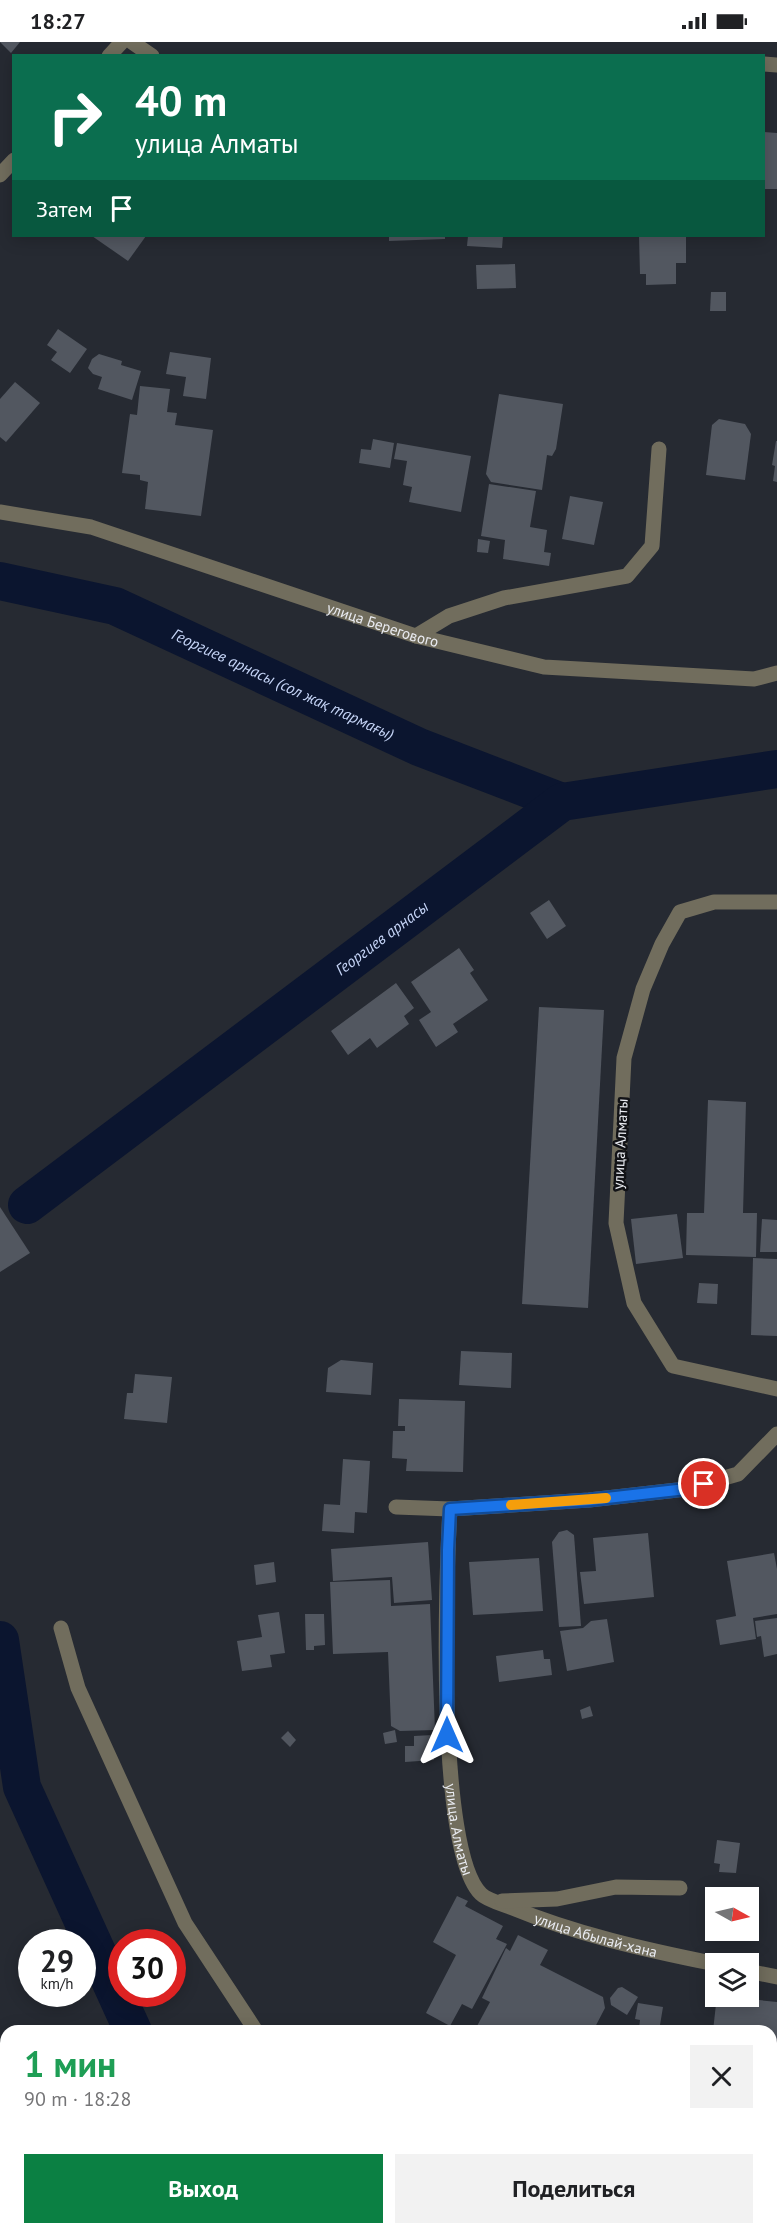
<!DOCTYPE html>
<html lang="ru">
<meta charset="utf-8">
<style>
body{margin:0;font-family:"PT Sans",sans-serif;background:#f2f2f2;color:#202124;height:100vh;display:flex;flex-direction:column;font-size:22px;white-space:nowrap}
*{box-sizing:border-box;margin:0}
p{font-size:20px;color:#757577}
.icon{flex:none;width:33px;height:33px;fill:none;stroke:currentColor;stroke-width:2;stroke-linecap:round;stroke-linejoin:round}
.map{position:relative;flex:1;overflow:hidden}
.details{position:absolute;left:0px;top:1983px;width:777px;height:210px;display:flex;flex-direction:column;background:#fff;border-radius:18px 18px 0 0;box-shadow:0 3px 15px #0003}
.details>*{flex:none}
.hud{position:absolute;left:12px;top:12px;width:753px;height:183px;border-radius:0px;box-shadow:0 3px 15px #0003;background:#0b6e4f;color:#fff;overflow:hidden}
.needle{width:39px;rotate:98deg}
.controls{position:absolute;left:705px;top:1845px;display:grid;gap:12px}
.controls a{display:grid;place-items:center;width:54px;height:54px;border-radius:0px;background:#fff;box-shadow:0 3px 15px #0003;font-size:30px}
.speed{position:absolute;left:18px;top:1887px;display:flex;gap:12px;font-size:30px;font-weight:700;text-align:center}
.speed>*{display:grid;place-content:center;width:78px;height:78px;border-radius:50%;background:#fff;box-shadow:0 3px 15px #0003;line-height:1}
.speed small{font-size:15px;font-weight:400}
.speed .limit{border:9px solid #d22;background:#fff;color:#111}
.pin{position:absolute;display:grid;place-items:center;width:51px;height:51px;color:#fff;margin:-26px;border:3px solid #fff;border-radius:50%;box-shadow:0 2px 6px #0007}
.me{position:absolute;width:66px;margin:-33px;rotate:0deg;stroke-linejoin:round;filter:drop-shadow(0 0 4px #0008)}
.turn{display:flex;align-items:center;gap:21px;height:126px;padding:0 24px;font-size:27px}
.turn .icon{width:78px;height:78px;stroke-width:2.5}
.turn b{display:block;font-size:42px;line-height:51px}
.then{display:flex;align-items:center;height:57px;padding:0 24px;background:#0003;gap:12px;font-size:22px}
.round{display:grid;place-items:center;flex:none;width:63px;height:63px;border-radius:0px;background:#f2f2f2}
.overview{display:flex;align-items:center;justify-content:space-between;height:102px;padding:0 24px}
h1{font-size:36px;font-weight:800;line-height:45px;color:#1e9e55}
.cta{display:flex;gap:12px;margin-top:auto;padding:12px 24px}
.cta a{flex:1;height:69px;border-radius:0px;background:#0b8043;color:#fff;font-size:24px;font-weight:800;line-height:69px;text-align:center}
.cta a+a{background:#f2f2f2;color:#202124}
.status{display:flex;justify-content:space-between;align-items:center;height:42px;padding:0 30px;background:#fff;direction:ltr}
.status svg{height:16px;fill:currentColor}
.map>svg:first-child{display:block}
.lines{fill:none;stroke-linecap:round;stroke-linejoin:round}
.canal{stroke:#0b152f;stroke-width:38}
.building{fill:#525760}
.minor{stroke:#716d5d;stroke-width:15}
.route-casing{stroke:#114b97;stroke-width:15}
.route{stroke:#1a73e8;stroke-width:10}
.slow{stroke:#f59e0b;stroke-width:10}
.labels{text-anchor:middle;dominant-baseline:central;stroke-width:5;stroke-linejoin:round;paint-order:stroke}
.street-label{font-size:15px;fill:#eaecf2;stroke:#111216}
.water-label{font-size:16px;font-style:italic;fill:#c5d4f6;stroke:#111216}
</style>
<div class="status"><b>18:27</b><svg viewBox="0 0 49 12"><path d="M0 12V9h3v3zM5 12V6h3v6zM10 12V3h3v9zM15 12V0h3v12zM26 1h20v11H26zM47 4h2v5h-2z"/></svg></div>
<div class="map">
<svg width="777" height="2193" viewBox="0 0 777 2193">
<rect width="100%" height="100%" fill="#262a32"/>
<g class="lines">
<g class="canal">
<path id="s1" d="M0,539L115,564L419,705L562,760"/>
<path id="s2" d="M27,1163L562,760L777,727"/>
<path d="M0,1598L22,1745L133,1989"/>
<path d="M293,2187L298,2193"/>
</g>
</g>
<g class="building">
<path d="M0,0H20L11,11Z"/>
<path d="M764,90L777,91V147H764Z"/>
<path d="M92,194H146L128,219Z"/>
<path d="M389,194H445V197L389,199Z"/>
<path d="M468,194H503L502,206L467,204Z"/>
<path d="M639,194H686V221H676V242L646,243V232H640Z"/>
<path d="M515,222L516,246L477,247L476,223Z"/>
<path d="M711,250H726V269H710Z"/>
<path d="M58,287L87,307L70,331L51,318L57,310L47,303Z"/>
<path d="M170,310L211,316L206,357L183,354L186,335L166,332Z"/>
<path d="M99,312L122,319L121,323L141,329L132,358L98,347L102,335L93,332L88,326L92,317Z"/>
<path d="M15,340L40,361L6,400L0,395V357Z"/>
<path d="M140,344L170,347L167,370L177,371L175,383L213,388L201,474L145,467L148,440L140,438V433L122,431L130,372L137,373Z"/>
<path d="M499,352L563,362L556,407L552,414L547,413L542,448L491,440L486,432Z"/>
<path d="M719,377L745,382L751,392L745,438L706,433L712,383Z"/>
<path d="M373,397L394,401L390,426L359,421L361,407L371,408Z"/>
<path d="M776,399H777V440L773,439L775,424L772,423Z"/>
<path d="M397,401L471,414L461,470L409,460L412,445L403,443L407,419L394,417Z"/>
<path d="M489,442L536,449L530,485L547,488L544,510L551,511L549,524L503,517L505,498L481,494Z"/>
<path d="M570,454L603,460L594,503L562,497Z"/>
<path d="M478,497L490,499L488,511L477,510Z"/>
<path d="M549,858L566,884L547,897L530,871Z"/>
<path d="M459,906L474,928L470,931L488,958L453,982L458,990L436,1005L419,978L431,970L411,940Z"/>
<path d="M396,941L414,966L404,974L409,982L377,1006L370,996L348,1013L331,989Z"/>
<path d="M539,965L604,968L588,1266L522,1262Z"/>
<path d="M708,1058L746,1060L743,1171H757L756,1215L686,1213L687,1171H704Z"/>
<path d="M0,1165L30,1211L0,1230Z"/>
<path d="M677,1172L683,1216L636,1222L631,1177Z"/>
<path d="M762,1177L777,1178V1210H760Z"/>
<path d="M753,1216L777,1217V1294L751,1293Z"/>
<path d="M699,1241L718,1242L717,1262L697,1261Z"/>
<path d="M461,1309L512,1311L511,1346L459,1343Z"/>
<path d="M341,1318L373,1321L371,1353L326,1350L328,1326Z"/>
<path d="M135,1332L172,1335L167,1381L124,1377L127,1351H133Z"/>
<path d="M399,1357L465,1359L463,1430L406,1429L407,1417L392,1416L393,1389H405V1384H398Z"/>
<path d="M343,1417L370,1419L367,1471L355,1470L354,1491L322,1489L324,1462L340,1463Z"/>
<path d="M567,1488L574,1493L581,1584L559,1585L552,1500L559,1490Z"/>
<path d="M648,1491L654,1555L584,1562L580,1530L596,1529L593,1496Z"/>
<path d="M428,1500L432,1558L394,1561L392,1535L333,1539L331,1507Z"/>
<path d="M774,1511L777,1527V1572L753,1576L756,1597L720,1603L716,1578L736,1574L727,1519Z"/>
<path d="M539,1516L543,1569L473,1573L469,1520Z"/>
<path d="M274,1520L276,1540L256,1543L254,1523Z"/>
<path d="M390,1538L391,1564L430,1562L435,1688L400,1689L391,1684L388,1610L333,1612L330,1540Z"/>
<path d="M279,1570L285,1611L270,1613L272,1625L242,1629L237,1599L262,1595L258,1573Z"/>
<path d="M305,1572H324L325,1603L314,1604V1608H306Z"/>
<path d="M777,1576V1612L764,1615L761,1594L757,1595L755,1579Z"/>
<path d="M607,1577L614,1620L567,1629L560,1589L583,1586L591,1579Z"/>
<path d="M543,1608L544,1617H550L552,1633L499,1640L496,1614Z"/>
<path d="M590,1664L593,1674L582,1677L580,1668Z"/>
<path d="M395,1688L397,1700L385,1702L383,1691Z"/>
<path d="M288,1689L296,1698L290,1705L281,1696Z"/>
<path d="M433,1693L434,1718L405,1720V1704H414V1694Z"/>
<path d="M717,1798L740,1801L736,1831L719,1830L720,1822L714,1821Z"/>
<path d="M457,1854L468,1859L465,1864L503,1884L496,1897L507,1902L472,1967L462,1962L450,1984L426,1971L456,1913L433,1900Z"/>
<path d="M518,1893L548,1908L540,1923L603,1955L605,1966L593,1989H521L513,1985L511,1989H486L477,1984L490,1960L482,1956L506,1906L510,1909Z"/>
<path d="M622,1945L638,1955L627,1973L611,1963L610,1956L618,1946Z"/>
<path d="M721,1954L777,1960V2078H771V1989H713L716,1962L720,1963Z"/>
<path d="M638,1961L663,1965L659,1989L639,1987L640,1978L635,1977Z"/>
</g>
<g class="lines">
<g class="minor">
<path d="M132,0L152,14"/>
<path d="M109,14L122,0"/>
<path d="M764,22L777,23"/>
<path d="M0,133L14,118"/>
<path id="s3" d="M0,470L91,485L416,594L544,625L754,637L777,631"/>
<path d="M416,594L449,574L504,556L627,534L652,504L659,407"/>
<path d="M777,860H714L680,870L662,902L643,947L624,1016L616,1181L634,1261L673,1324L777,1347"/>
<path d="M396,1465L450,1467L589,1458L686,1447L738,1432L777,1392"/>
<path id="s4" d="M450,1467C446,1535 436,1808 481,1852C487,1858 502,1862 510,1865C575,1892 646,1908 716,1922"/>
<path d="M61,1586L78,1646L185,1881L256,1989"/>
<path d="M502,1859L557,1857L616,1845L680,1846"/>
<path d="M748,1929L777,1935"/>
<path d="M448,2187L465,2193"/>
</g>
</g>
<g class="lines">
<g class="route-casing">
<path id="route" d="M447,1693L448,1508L450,1467L589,1458L686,1447L704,1442"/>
</g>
<use href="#route" class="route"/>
<path class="slow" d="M511,1463L606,1456"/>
</g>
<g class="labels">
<g class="street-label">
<text stroke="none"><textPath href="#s3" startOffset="400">улица Берегового</textPath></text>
<text transform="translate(620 1102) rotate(-87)">улица Алматы</text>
<text stroke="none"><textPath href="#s4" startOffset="321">улица. Алматы</textPath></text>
<text stroke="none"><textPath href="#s4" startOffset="513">улица Абылай-хана</textPath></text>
</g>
<g class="water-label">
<text stroke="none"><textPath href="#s1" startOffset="303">Георгиев арнасы (сол жақ тармағы)</textPath></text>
<text stroke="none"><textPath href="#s2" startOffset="444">Георгиев арнасы</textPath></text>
</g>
</g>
</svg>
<div class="controls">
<a><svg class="needle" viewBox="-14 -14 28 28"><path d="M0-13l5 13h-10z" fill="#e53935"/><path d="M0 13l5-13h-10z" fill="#757577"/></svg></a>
<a><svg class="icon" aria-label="layers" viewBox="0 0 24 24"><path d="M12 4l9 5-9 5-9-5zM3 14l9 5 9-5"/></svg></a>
</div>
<div class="speed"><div>29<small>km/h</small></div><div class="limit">30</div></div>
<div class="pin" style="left:704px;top:1442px;background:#d93025"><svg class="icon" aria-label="arrive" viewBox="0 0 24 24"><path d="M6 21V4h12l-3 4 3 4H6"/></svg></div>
<svg class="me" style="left:447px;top:1693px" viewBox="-20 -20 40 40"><path d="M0-17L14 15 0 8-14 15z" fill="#1a73e8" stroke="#fff" stroke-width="4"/></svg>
<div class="hud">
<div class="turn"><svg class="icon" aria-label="right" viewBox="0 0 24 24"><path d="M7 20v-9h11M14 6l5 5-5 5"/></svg><div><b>40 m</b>улица Алматы</div></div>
<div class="then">Затем<svg class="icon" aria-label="arrive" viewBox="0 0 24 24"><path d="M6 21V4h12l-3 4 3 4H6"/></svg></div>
</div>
<section class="details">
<div class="overview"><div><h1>1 мин</h1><p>90 m · 18:28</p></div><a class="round"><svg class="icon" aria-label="close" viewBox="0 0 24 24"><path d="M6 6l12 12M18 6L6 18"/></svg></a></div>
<div class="cta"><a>Выход</a><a>Поделиться</a></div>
</section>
</div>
